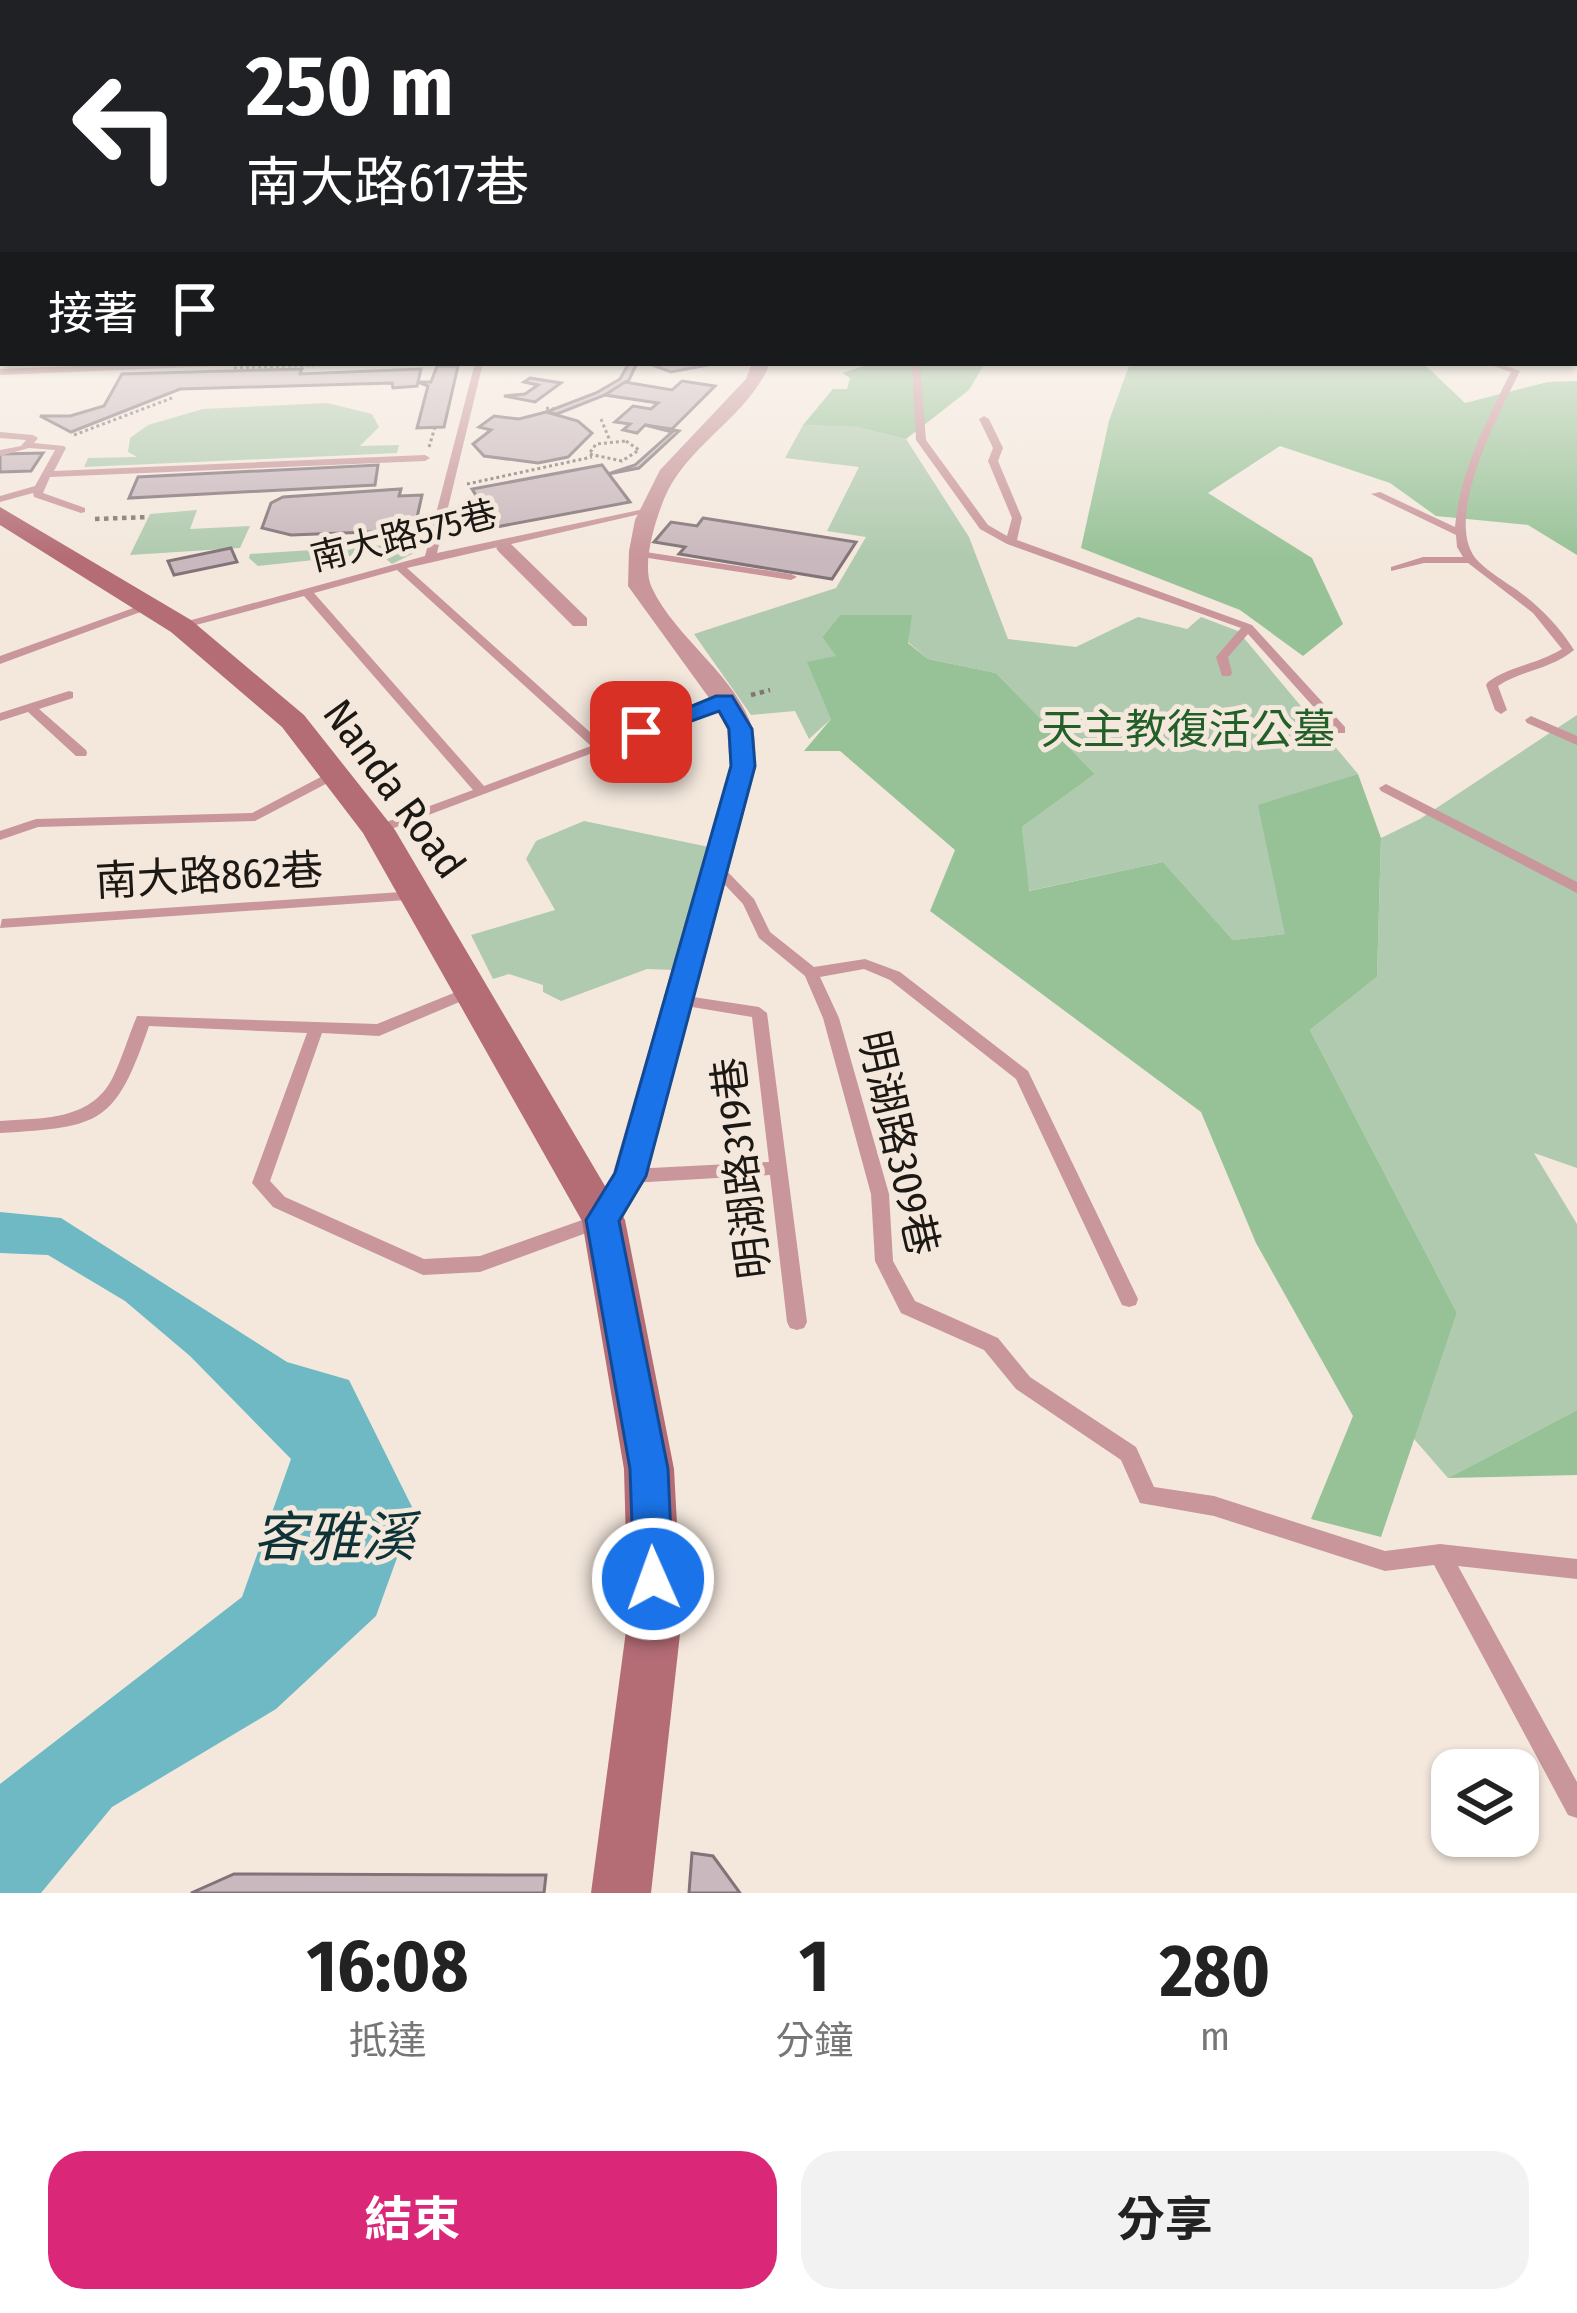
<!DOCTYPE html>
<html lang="zh-TW">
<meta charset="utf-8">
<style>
body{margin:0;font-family:"Fira Sans Condensed","Noto Sans TC",sans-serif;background:#f2f2f2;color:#222;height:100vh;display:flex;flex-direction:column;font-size:45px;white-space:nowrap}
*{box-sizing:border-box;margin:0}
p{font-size:39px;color:#767676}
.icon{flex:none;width:66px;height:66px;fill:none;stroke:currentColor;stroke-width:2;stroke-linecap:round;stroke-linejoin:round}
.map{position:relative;height:1893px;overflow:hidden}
.details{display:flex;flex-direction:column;background:#fff;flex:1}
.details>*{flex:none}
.banner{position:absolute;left:0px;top:0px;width:1578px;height:366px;box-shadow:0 3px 9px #0004;background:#202124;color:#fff;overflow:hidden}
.fabs{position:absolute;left:1431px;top:1749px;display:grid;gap:24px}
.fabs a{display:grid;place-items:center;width:108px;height:108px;border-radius:24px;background:#fff;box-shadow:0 3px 9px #0004;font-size:60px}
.pin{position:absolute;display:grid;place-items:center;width:102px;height:102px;color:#fff;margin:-51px;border-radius:24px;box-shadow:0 6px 18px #0006}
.me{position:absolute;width:132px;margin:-66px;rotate:358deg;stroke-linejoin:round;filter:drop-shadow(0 0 9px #0008)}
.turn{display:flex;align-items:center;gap:42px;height:252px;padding:0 48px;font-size:54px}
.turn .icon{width:156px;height:156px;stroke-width:2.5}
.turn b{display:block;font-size:84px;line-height:102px}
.then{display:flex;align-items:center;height:114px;padding:0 48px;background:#0003;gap:24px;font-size:45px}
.eta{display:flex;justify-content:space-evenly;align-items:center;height:204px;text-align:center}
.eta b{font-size:72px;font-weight:700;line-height:84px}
.action{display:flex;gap:24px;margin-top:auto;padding:24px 48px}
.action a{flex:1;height:138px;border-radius:36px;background:#db2777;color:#fff;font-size:48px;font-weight:700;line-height:138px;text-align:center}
.action a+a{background:#f2f2f2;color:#222}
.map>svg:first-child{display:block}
.green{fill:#afcaae}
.forest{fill:#97c297}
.water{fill:#6eb9c3}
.building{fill:#c9b8bd;stroke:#827378;stroke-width:3}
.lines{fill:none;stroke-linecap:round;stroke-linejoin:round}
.path-far1{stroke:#7f7770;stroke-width:3;stroke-dasharray:3 3;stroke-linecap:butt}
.path{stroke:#7f7770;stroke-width:4.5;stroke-dasharray:4.5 4.5;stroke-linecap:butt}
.service{fill:#c8969b;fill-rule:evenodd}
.pedestrian{fill:#c8969b;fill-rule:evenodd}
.minor{fill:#c8969b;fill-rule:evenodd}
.secondary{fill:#b46c75;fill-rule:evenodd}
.route{fill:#1a73e8;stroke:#114b97;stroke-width:3}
.labels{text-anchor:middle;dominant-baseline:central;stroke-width:10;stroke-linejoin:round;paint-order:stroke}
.far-street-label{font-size:36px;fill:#1c1814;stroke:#f4e8dd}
.park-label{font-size:42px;fill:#235f28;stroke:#f4e8dd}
.street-label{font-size:42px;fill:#1c1814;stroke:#f4e8dd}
.near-water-label{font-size:54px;font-style:italic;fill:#0d3337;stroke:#f4e8dd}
</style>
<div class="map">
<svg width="1577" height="1893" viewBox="0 0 1577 1893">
<rect width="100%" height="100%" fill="#f4e8dd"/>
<g class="green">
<path d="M327,403L372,414L379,427L360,446L399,445L397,453L84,467L88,458L137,457L128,452L130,438L148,425L203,409Z"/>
<path d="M803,425L856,427L906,439L969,537L1008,639L1076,647L1138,617L1187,629L1201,617L1238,631L1358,774L1259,806L1286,934L1233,940L1163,862L1028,891L1022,827L1095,774L996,673L928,659L908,642L911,615H840L822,637L837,656L831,719L809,739L795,711L751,715L694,634L836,588L866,537L827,531L859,467L785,458Z"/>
<path d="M197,510L190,529L250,526L240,548L130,555L150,514Z"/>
<path d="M418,543L416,552L392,564L379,553L258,566L249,558L250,554Z"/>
<path d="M1577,715V1168L1534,1153L1577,1224V1410L1448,1478L1414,1439L1457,1313L1310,1030L1377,977L1381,838L1420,819Z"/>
<path d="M584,821L709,847L674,970L647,969L561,1001L543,992V985L509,974L493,979L471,935L555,910L526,859L536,841Z"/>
</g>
<g class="forest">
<path d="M861,363H985L969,390L906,439L856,427L803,425L833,389H847L850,378L842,373L864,366Z"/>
<path d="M1130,363H1423L1465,403L1548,382L1577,381V555L1528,525L1436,516L1390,483L1280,446L1208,493L1312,558L1343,624L1303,656L1240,610L1081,548L1109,421Z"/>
<path d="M840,615H912L908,643L928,659L996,673L1095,774L1022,827L1029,891L1163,862L1233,940L1285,934L1258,805L1358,774L1381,838L1377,977L1310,1030L1457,1313L1381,1537L1311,1519L1353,1416L1256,1243L1201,1112L930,911L955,850L840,751H804L831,719L807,662L836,656L822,637Z"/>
<path d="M1577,1410V1475L1448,1478Z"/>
</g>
<path class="water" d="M0,1212L61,1218L287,1362L349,1380L414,1511L376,1616L276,1709L112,1807L41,1893H0V1784L242,1597L291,1459L190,1356L125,1301L48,1255L0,1253Z"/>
<g class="building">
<path d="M637,363L629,380L605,395L557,414L546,412L596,393L620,379L629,363Z"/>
<path d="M647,363H718L671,372Z"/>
<path d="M437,366H458L444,427L417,428L428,386L418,382H431Z"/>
<path d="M302,369L300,374L421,369L417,386L393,388L392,383L180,389L71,432L40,416H70L104,406L122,374Z"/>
<path d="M530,378L561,383L535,402L504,396L525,394L538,385L524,382Z"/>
<path d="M682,381L715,386L672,429L645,425L637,433L623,430L630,424L615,422L633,406L651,409L658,403L605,395L625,382L672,390Z"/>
<path d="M546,412L578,421L592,433L568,457L538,463L484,456L473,444L491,430L479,427L494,416L519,419Z"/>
<path d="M645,425L679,431L639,468L608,474L635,465L672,432Z"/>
<path d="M43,453L31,471L0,472V454Z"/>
<path d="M378,465L375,485L129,498L138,477Z"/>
<path d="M602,465L630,502L496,527L472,489Z"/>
<path d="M401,489L399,496L422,495L416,522L397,523L395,531L291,535L262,528L271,503L283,497Z"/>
<path d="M703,518L856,542L832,579L679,554L685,547L654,542L671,522L697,526Z"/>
<path d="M231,548L237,562L174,575L168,561Z"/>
<path d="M692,1853L713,1856L740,1893H689Z"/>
<path d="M234,1874L546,1875L544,1893H191Z"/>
</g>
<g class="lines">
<g class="path-far1">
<path d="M437,363L448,366"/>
<path d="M234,368L366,363"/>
<path d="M546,408L554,409"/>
<path d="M601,419L610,441"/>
<path d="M74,435L172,398"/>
<path d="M626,441L639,450L622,461L589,454L596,444Z"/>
<path d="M429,447L435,427"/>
<path d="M467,484L592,457"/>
</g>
<g class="path">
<path d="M95,519L148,517"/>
<path d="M751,695L770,690"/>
</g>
<g class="service">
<rect x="0" y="310" width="3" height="4"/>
<path d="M1575,329L1577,330V336L1575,335Z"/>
<rect x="0" y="339" width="3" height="6"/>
<path d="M153,363H221L217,366L0,375V369Z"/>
<path d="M475,363H483L437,553L644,509L649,512L407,568L601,742L720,698L724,697L730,701L378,834L373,833L371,830L373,827L473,790L304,596L181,629L175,626L177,624L425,556ZM397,570L591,746L484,786L314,593Z"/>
<path d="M912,363H920L926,440L988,525L1007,536L1012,518L988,461L993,448L979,419L984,416L989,419L1003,448L998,461L1022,518L1017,540L1252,625L1345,727V733H1337L1248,634L1228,657L1232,673L1230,676H1222L1216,657L1241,628L1007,544L980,529L916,440Z"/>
<path d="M1484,363H1498L1520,371C1500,412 1439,523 1479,562C1490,573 1504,581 1517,590C1540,607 1558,625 1574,650C1552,669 1522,670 1498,686L1507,710L1501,714L1495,710L1486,685L1488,682C1510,666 1538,664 1562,649L1533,613L1468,563H1424L1391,571V567L1423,557H1463L1457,547L1456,535L1371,494L1380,492L1455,527C1460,472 1486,421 1511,372Z"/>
<path d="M0,432L33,435L38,438L34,443L64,446L66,448L54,471L425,455L430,458L425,461L50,477L43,493L85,508V512L81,513L34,497L33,493L0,502V496L35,486L55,450L29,448L0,456V450L21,446L26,440L0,438Z"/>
<path d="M639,551L791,574L797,577L791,580L635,556V552Z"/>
<path d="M150,602L154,603V607L0,664V656Z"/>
<path d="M69,691L73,692V698L39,709L86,750L87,753L86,756H76L28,712L0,721V713Z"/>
<path d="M1531,716L1577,736V745L1527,723L1525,720Z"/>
<path d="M336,769L341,770L343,773L341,776L255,821L38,827L0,840V831L36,819L252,813Z"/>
<path d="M1386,784L1577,882V893L1381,791L1379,788Z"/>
<path d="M717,865L722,866L754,899L770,932L814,967L865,959L900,972L1028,1071L1138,1299L1136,1305L1129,1307L1122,1305L1016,1079L890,980L864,969L820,977L839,1018L889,1194L893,1261L915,1301L998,1338L1030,1377L1136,1447L1154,1487L1214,1496L1385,1551L1440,1544L1577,1559V1579L1458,1566L1577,1782V1818L1568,1815L1434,1565L1385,1571L1214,1516L1140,1503L1121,1460L1016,1389L984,1350L901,1313L875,1261L871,1194L823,1018L805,976L759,938L743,904L710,869Z"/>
<path d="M416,891L423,896L421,899L0,928L2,919Z"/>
<path d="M471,986L476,987L479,991L476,995L379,1036L322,1033L270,1181L285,1197L424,1259L480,1256L602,1213L608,1215L611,1220L608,1225L480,1272L423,1275L273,1207L252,1183L307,1033L149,1026C115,1124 102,1127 0,1133V1121C41,1118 90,1121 112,1079C122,1059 128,1037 137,1016L377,1024Z"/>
<path d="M680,995L759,1007L767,1013L807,1322L804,1328L797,1330L790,1328L787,1322L770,1175L631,1183L625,1181L622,1176L625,1171L631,1169L769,1162L752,1017L674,1004L672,1000Z"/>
</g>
<path class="pedestrian" d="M505,543L511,544L587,618V626H573L499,552L496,548Z"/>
<path class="minor" d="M752,363H770C749,417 687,444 664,499C655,522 641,565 652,588C676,639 737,676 753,730C756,741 755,756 756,767L647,1176L616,1230L603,1234L590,1230L585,1220L613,1173L730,767L727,729L712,702L628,586L629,551L635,520L660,470L746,379Z"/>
<path class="secondary" d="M0,507L191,620L304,715L395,830L625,1220L674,1469L682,1616L651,1893H591L628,1616L624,1469L582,1221L363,833L282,727L171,632L0,525Z"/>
</g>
<linearGradient id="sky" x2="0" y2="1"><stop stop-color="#77b6d9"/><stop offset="0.53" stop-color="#faf5f0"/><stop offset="1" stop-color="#faf5f0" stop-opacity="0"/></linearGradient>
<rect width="1577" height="558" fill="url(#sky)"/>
<path class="route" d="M716,696H732L752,729L755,766L646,1176L619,1221L668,1469L673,1579L667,1593L653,1598L639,1593L634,1579L630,1469L586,1220L615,1173L731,766L729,729L719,711L641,739L629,732Z"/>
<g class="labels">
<g class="far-street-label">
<text transform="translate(404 536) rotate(-14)">南大路575巷</text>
</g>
<g class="park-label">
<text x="1188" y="730">天主教復活公墓</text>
</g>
<g class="street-label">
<text transform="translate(394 789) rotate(54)">Nanda Road</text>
<text transform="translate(209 876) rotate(-3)">南大路862巷</text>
<text transform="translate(898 1143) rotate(77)">明湖路309巷</text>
<text transform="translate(742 1168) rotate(-97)">明湖路319巷</text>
</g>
<g class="near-water-label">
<text x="334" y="1538">客雅溪</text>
</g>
</g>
</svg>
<div class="fabs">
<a><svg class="icon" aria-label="layers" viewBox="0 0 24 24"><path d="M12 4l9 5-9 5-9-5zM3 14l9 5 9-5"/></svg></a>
</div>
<div class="pin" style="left:641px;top:732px;background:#d93025"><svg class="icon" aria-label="arrive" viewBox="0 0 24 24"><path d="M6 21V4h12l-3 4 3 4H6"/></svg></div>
<svg class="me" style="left:653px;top:1579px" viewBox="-20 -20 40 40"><circle r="17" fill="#1a73e8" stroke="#fff" stroke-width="3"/><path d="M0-11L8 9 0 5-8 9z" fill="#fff"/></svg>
<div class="banner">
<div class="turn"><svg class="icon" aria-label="left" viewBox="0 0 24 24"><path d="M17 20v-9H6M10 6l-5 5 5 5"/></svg><div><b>250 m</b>南大路617巷</div></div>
<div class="then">接著<svg class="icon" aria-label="arrive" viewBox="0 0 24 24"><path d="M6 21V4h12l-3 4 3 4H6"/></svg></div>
</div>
</div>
<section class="details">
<div class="eta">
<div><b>16:08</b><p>抵達</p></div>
<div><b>1</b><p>分鐘</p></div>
<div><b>280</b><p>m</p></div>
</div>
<div class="action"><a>結束</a><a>分享</a></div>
</section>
